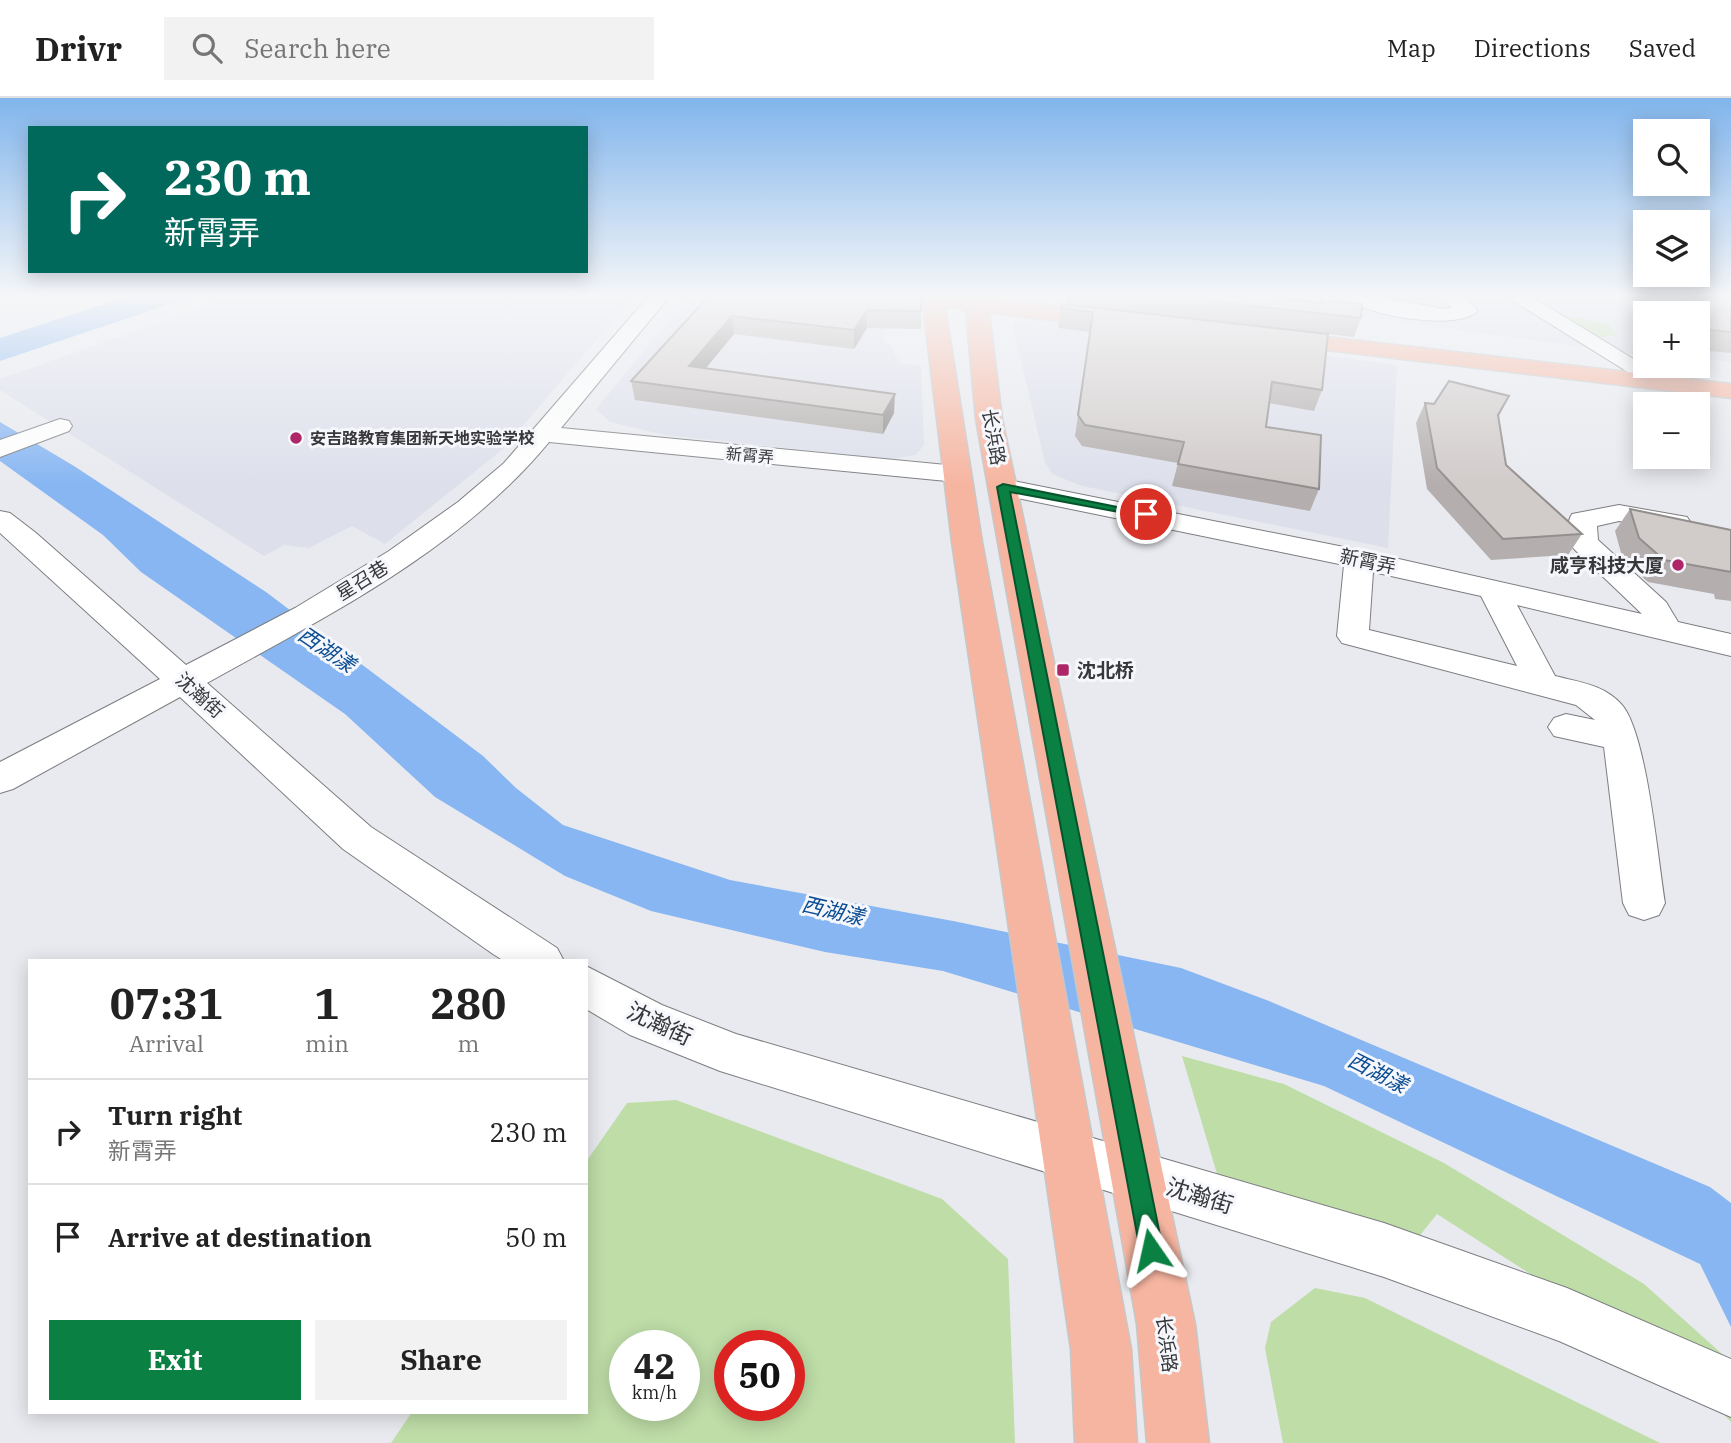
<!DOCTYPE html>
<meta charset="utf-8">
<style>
body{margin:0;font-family:"IBM Plex Serif","Noto Sans SC",serif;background:#f2f2f2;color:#222;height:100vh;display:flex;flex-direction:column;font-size:26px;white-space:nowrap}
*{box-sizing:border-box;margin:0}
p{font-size:23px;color:#767676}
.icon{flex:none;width:38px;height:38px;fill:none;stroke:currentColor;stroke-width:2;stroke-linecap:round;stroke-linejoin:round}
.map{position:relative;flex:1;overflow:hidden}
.sheet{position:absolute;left:28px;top:861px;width:560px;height:455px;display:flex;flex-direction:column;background:#fff;border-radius:0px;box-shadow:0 4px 18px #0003}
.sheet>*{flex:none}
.guide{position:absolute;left:28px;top:28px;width:560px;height:147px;border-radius:0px;box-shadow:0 4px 18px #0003;background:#00695c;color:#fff;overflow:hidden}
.tools{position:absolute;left:1633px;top:21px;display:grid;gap:14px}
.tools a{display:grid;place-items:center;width:77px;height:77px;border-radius:0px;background:#fff;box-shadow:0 4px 18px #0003;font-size:35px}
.speed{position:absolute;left:609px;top:1232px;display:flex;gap:14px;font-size:35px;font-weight:700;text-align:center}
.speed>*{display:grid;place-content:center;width:91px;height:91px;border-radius:50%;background:#fff;box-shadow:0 4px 18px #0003;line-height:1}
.speed small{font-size:18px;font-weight:400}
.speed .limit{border:10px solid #d22;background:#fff;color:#111}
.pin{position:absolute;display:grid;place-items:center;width:60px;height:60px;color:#fff;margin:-30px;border:4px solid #fff;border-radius:50%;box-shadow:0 2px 7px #0007}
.me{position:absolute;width:77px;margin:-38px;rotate:349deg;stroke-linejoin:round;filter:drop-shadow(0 0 5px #0008)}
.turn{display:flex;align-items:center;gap:24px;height:147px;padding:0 21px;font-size:32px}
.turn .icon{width:91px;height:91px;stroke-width:2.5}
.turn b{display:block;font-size:49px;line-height:60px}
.eta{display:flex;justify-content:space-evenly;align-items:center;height:119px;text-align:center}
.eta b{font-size:42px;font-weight:700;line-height:49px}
.button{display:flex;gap:14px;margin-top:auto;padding:14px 21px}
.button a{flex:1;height:80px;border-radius:0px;background:#0b8043;color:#fff;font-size:28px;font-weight:700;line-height:80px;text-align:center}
.button a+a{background:#f2f2f2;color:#222}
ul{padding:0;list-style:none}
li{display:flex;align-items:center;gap:21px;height:105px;padding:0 21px;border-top:2px solid #e0e0e0}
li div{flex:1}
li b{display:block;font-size:26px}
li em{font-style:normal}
header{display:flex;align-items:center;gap:42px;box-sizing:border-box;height:98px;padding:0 35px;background:#fff;border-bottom:2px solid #e0e0e0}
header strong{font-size:33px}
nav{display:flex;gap:38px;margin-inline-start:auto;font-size:24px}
.search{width:490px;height:63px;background:#f2f2f2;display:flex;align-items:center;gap:18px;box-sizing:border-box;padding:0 24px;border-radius:0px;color:#767676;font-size:26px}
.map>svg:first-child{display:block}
.built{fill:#dddfeb}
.green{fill:#bedda7;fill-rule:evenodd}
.water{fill:#87b6f2}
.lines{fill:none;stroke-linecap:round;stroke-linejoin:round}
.minor-casing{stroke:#7c7d81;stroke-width:2}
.major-casing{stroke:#c7c7c8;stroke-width:3}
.minor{fill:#fff;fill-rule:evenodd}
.major{fill:#f6b5a0;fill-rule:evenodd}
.wall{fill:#b4afae}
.shaded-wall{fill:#928e8d}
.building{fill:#d1cbca;stroke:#928e8d;stroke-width:2}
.route{fill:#0b8043;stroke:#07532c;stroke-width:2}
.poi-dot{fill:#af2668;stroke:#f6f7fc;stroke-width:2.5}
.labels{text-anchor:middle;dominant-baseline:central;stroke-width:6;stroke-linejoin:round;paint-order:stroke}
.far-poi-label{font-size:16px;font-weight:bold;fill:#38383a;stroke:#f6f7fc;text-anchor:start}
.far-street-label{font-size:16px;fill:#38383a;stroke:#f6f7fc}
.street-label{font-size:19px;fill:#38383a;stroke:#f6f7fc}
.poi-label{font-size:19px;font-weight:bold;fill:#38383a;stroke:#f6f7fc;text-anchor:end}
.water-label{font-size:21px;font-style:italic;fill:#0a4c92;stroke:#f6f7fc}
.near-street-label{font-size:23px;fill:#38383a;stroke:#f6f7fc}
</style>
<header>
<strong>Drivr</strong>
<div class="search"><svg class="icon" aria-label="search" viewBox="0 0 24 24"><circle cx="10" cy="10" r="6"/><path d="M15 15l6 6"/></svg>Search here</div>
<nav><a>Map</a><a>Directions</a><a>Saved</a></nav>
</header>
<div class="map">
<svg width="1731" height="1345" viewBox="0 0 1731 1345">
<rect width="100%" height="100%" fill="#e9eaef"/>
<g class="built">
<path d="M232,199H633L503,351L385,446L352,428L309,450L284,447L264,458L0,292V281Z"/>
<path d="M695,199H778L888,212L883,242L892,249L899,265L921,268L924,347L916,357L890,361L665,337L610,324L596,311L685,203Z"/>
<path d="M1212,199H1731V264L1698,260V215H1645V257Z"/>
<path d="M1017,217L1397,267L1388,450L1082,388L1052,376L1045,364L1013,230Z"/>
</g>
<g class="green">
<path d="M1577,219L1610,227L1616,237L1598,240L1564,221Z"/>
<path d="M1182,958L1284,986L1444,1065L1644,1186L1731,1264V1324L1683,1274L1437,1116L1409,1151L1223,1096Z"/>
<path d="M676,1002L942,1101L1008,1161L1015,1345H391L412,1314H586V1064L627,1005ZM625,1248H684V1307H625ZM730,1248H789V1307H730Z"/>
<path d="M1315,1190L1365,1200L1660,1345H1283L1265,1250L1271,1224Z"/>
</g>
<g class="water">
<path d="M126,199H191L0,263V240Z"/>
<path d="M0,324L74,368L266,494L483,658L516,690L563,727L730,782L953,823L1181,870L1269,903L1710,1089L1731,1105V1229L1700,1166L1324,988L943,873L825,854L651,813L565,778L435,699L345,616L141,474L103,437L0,363Z"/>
</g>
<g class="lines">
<g class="minor-casing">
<g id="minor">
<path d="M648,199H669L561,330L957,368L966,370L970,376L966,382L957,384L549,344C460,452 327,518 207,585L371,729L557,850L564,863H504L493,856L343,751L180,599L13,691L0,695V664L160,581L0,435V413L10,415L36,435L186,567L295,510L389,453L458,404L504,365Z"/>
<path d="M1347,199H1379L1445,211L1452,210L1439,199H1463L1478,212C1463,234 1361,218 1347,199Z"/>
<path d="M1507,199H1532L1650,271L1639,278L1631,276Z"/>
<path d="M60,321L69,323L72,328L69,333L0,359V342Z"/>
<path d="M1003,381L1359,452L1642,516L1574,451C1567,442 1566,425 1572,416L1619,407L1687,419L1691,425L1687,431L1677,433L1619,423L1597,428L1598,442L1666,504L1678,524L1731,536V558L1517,507L1555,578C1579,584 1605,587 1622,607C1647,636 1658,763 1665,805L1659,817L1644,822L1629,817L1623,805L1604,649L1554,638L1548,629L1554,620L1566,616L1595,622L1576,607L1342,545L1337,538L1344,467L993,395L989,389L993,383ZM1373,474L1481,498L1517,568L1369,532Z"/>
<path d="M586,868L662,907L736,936L1384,1125L1567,1190L1731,1261V1319L1559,1243L1384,1179L720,973L630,937L586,911Z"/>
</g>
</g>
<g class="major-casing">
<g id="major">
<path d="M922,199H984L1111,215L1122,222L1111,229L989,215L1002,321L1195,1226L1209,1345H1147L1137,1226L976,321L966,212L945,209L982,444L1131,1251L1137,1345H1075L1071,1251L952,444Z"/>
<path d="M1275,233L1731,286V300L1267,245L1264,240Z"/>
</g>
</g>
<use href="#minor" class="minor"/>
<use href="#major" class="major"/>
</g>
<g class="wall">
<path d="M708,199L921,213V231L867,230L854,251L734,236L706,270L894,315L883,336L635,302L631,283Z"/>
<path d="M1007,199H1034L1026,201Z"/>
<path d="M1067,199H1175L1320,205L1321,202L1361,220L1354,239L1328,236L1322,292L1314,313L1269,305L1266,329L1319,391L1310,413L1172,388L1178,365L1082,348L1075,338L1090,234L1058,230L1061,210L1249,227L1066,206Z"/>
<path d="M1394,199H1425L1422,204Z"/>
<path d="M1675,199H1731V255L1698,252V215H1674Z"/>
<path d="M1509,298L1499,318L1506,367L1582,436L1568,457L1491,462L1427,391L1416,325L1425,305L1434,306Z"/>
<path d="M1630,411L1731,432V503L1715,501L1714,496L1648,484L1623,462L1615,433Z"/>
</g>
<g class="shaded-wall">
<path d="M867,212V230L854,251V232Z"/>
<path d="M732,218L734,236L692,287L689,268Z"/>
<path d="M895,296L894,315L883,336V317Z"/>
</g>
<g class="building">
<path d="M708,199H921V213L867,212L854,232L732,218L689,268L895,296L883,317L631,283Z"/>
<path d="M1175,199H1270L1321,205V202L1362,206L1361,220Z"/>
<path d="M1686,199H1731V234L1698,231V215H1685Z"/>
<path d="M1062,206L1328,236L1322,292L1272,284L1266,329L1321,337L1319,391L1178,366L1184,344L1085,327L1078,317L1093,214L1061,210Z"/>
<path d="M1449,283L1509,298L1498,317L1506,367L1582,436L1503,441L1437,370L1425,305L1434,306Z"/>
<path d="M1630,411L1731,432V474L1664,462L1639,440Z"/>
</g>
<linearGradient id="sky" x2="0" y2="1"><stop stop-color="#81b5ec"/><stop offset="0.51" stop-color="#f5f6f8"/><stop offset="1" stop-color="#f5f6f8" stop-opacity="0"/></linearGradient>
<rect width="1731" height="387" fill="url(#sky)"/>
<path class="route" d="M1003,386L1152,416L1146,419L1010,394L1163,1152L1159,1160L1151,1163L1143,1160L1140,1152L997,389Z"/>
<g class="poi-dot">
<circle cx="296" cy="340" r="7"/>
<circle cx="1678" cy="467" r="7"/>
<rect x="1056" y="565" width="14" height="14" rx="3.5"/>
</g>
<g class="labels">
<g class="far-poi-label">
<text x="310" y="340">安吉路教育集团新天地实验学校</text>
</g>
<g class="far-street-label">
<text transform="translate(750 357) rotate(5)">新霄弄</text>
</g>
<g class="street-label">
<text transform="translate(994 339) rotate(80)">长浜路</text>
<text transform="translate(1368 463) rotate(12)">新霄弄</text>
<text transform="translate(362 482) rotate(-32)">星召巷</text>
<text transform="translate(200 597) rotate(42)">沈瀚街</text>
<text transform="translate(1167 1246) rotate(83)">长浜路</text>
</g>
<g class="poi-label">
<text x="1664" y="467">咸亨科技大厦</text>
<text x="1077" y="572" text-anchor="start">沈北桥</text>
</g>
<g class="water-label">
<text transform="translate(327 551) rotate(34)">西湖漾</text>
<text transform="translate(833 812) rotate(13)">西湖漾</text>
<text transform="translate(1378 974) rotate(27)">西湖漾</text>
</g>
<g class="near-street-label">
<text transform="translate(660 925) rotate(25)">沈瀚街</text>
<text transform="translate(1200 1097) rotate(17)">沈瀚街</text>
</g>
</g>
</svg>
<div class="tools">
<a><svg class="icon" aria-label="search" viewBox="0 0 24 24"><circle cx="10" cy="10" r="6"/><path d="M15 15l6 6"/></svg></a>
<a><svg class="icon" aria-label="layers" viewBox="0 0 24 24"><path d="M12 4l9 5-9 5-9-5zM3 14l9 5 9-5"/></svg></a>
<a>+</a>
<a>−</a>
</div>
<div class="speed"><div>42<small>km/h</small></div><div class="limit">50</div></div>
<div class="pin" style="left:1146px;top:416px;background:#d93025"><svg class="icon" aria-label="arrive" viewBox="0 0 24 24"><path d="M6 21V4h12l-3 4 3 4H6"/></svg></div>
<svg class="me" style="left:1151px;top:1152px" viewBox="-20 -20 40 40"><path d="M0-17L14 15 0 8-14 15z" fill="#0b8043" stroke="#fff" stroke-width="4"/></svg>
<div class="guide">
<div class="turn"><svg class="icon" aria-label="right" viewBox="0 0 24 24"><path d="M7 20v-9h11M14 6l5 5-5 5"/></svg><div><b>230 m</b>新霄弄</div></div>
</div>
<section class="sheet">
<div class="eta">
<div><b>07:31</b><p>Arrival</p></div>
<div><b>1</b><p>min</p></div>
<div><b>280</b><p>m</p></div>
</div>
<ul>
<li><svg class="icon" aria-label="right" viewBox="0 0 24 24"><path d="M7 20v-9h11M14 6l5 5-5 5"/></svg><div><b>Turn right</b><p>新霄弄</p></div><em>230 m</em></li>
<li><svg class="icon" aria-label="arrive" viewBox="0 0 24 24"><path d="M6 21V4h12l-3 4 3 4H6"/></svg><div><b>Arrive at destination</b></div><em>50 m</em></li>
</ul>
<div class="button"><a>Exit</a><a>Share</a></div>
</section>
</div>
